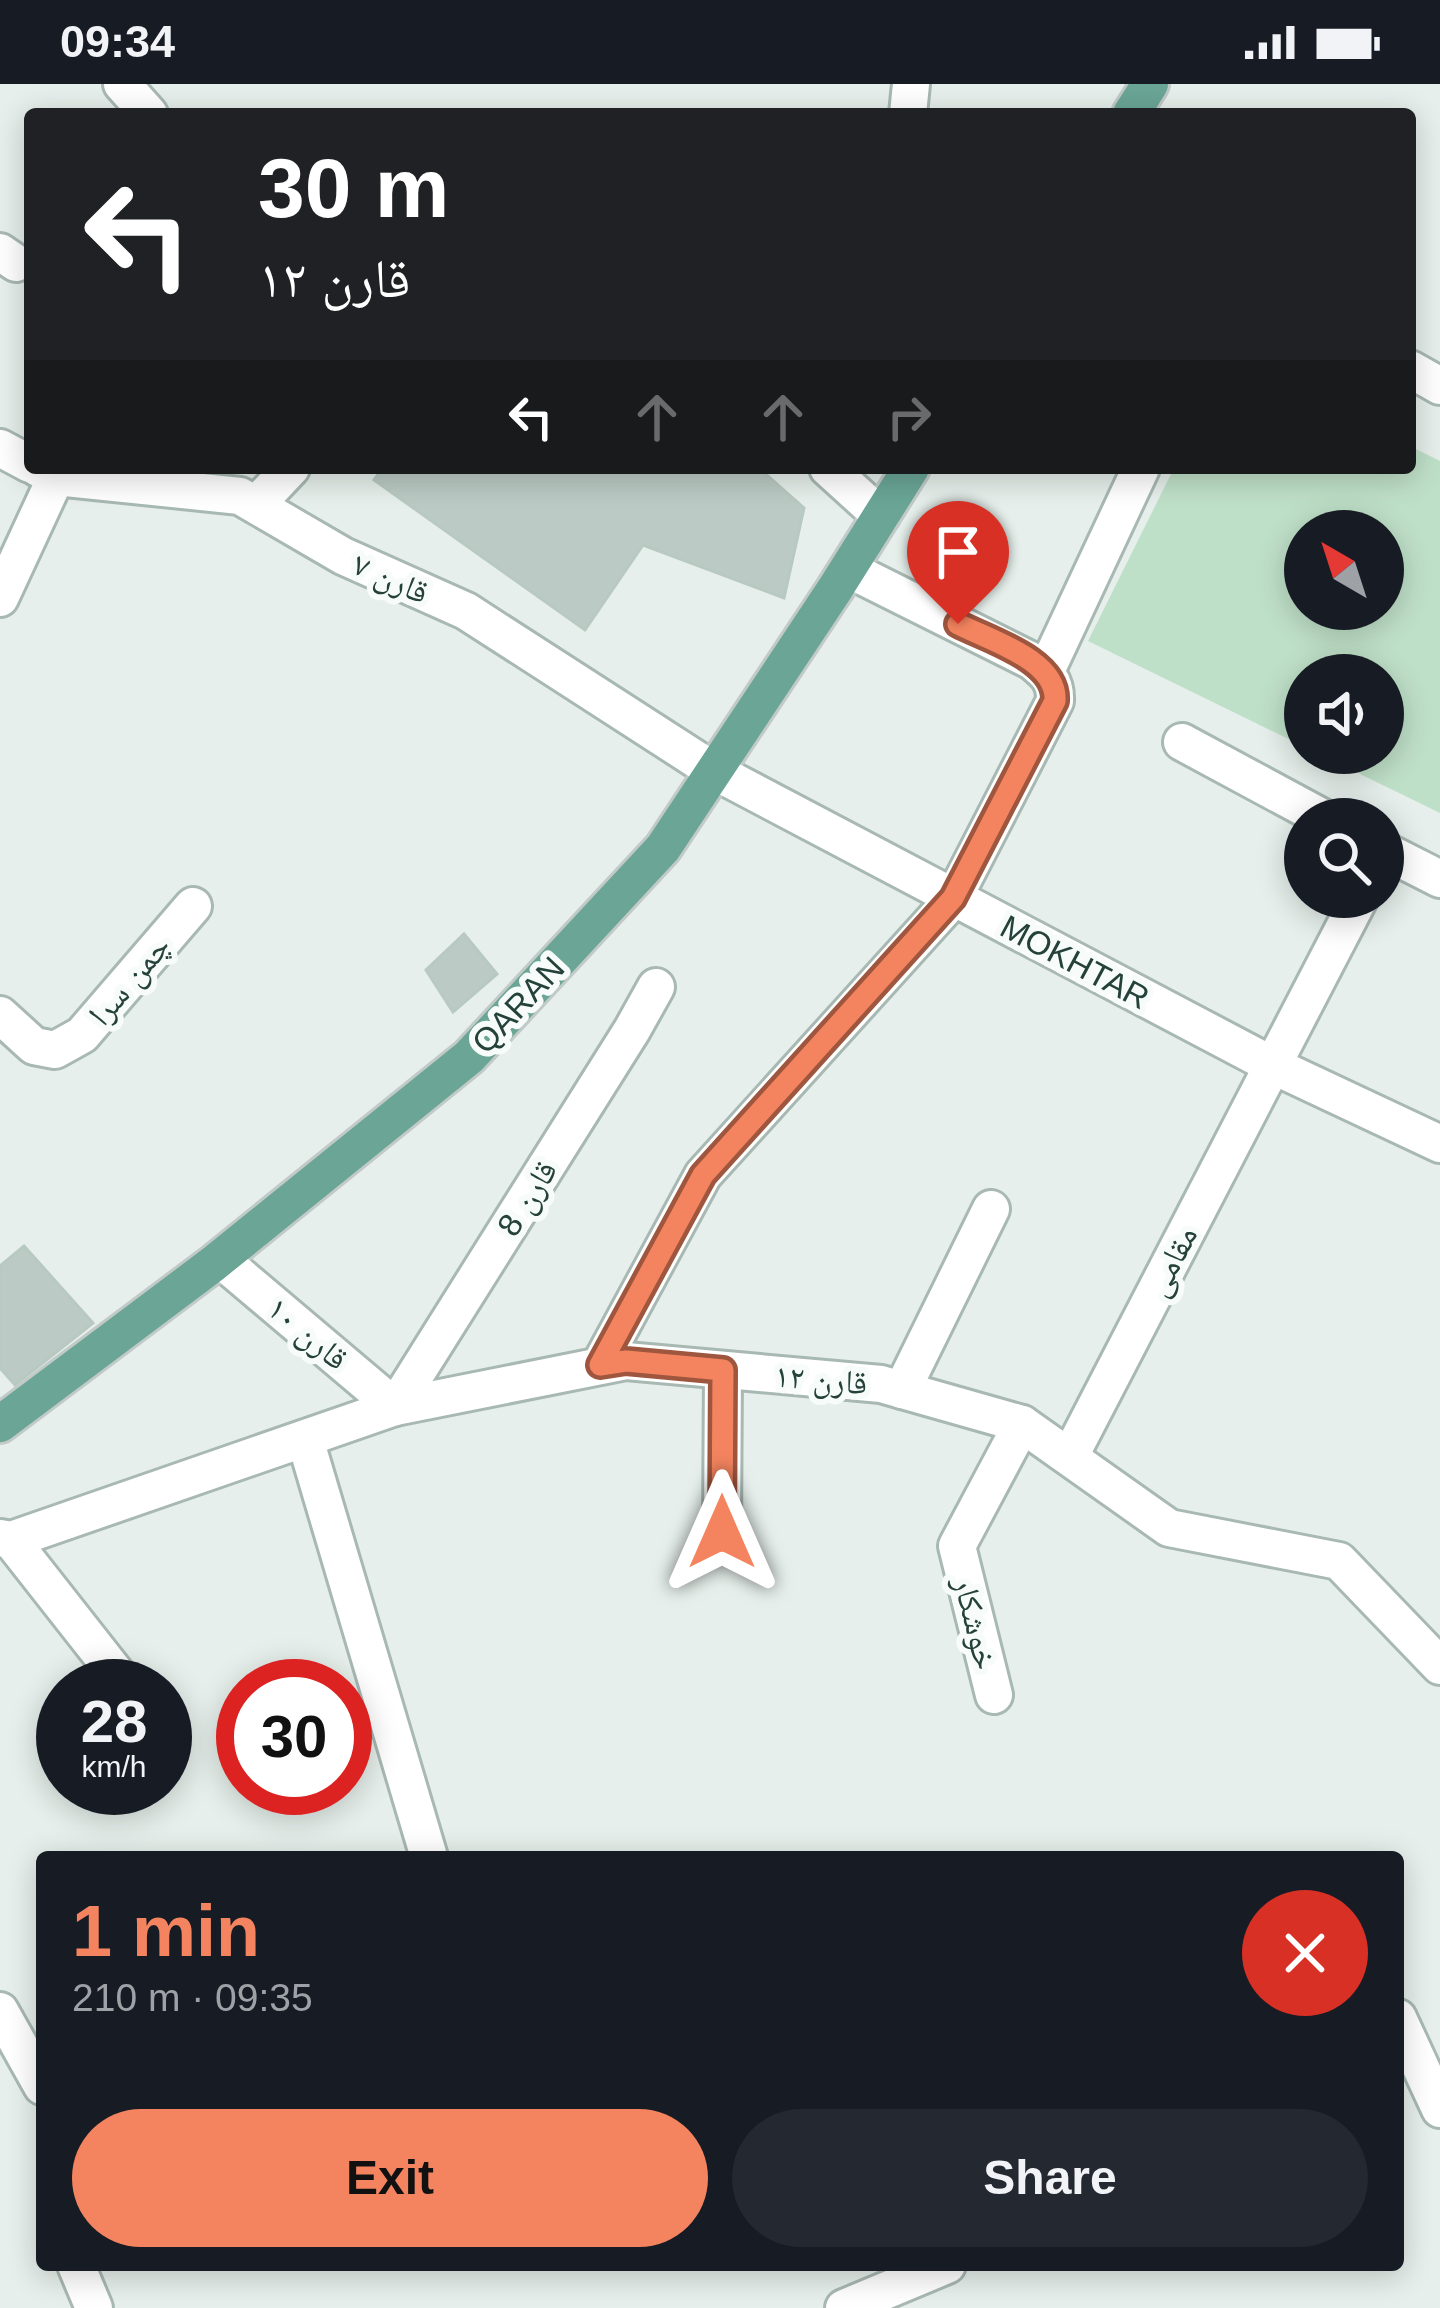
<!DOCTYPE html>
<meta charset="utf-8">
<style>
body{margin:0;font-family:Helvetica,"Noto Naskh Arabic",sans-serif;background:#242831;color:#f1f3f6;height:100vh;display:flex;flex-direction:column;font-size:45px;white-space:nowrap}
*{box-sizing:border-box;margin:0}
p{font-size:39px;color:#9ea1a6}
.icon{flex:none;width:66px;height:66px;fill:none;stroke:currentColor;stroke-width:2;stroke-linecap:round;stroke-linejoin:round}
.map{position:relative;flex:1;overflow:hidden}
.side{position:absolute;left:36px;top:1767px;width:1368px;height:420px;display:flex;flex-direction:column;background:#171b24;border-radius:12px;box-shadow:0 6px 30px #0003}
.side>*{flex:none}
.banner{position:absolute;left:24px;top:24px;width:1392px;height:366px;border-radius:12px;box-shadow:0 6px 30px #0003;background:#202124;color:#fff;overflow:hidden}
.needle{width:78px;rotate:321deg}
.tools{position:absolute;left:1284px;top:426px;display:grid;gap:24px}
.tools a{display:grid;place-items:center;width:120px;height:120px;border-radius:50%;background:#171b24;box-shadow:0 6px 30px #0003;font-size:60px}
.speed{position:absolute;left:36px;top:1575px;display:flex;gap:24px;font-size:60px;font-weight:700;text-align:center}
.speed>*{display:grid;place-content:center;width:156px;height:156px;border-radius:50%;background:#171b24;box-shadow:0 6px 30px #0003;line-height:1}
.speed small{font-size:30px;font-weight:400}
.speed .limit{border:18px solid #d22;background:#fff;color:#111}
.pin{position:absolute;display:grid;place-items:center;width:102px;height:102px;color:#fff;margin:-123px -51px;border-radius:50% 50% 50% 0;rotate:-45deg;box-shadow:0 0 12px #0007}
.pin .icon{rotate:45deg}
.me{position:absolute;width:132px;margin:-66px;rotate:0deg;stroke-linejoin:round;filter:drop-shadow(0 0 9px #0008)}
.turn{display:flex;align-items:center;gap:42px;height:252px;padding:0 36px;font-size:54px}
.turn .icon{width:156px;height:156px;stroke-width:2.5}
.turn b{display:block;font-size:84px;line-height:102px}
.lanes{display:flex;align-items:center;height:114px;padding:0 36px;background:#0003;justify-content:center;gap:60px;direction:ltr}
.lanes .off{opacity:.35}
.round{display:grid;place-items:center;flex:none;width:126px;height:126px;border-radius:63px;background:#242831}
.summary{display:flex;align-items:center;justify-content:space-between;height:204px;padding:0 36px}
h1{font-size:72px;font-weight:700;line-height:90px;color:#f4845f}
.primary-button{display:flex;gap:24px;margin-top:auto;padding:24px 36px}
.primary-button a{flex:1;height:138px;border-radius:72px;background:#f4845f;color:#111;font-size:48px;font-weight:700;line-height:138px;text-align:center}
.primary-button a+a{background:#242831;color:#f1f3f6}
.status{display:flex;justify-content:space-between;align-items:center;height:84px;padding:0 60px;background:#171b24;direction:ltr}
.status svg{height:33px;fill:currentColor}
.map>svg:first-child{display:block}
.green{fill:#bfe0c8;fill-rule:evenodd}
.building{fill:#bbcac4;stroke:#b8c9c2;stroke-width:3}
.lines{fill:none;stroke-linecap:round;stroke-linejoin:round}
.minor-casing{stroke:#a8b8b2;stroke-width:42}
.major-casing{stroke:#c2cac8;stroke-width:42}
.minor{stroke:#fff;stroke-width:36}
.major{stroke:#6aa596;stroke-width:36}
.route-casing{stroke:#9f563e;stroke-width:30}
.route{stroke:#f4845f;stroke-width:21}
.labels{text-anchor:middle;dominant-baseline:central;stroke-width:12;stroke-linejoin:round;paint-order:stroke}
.street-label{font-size:33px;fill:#24423a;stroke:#f7fbf9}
</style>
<div class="status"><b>09:34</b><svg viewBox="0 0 49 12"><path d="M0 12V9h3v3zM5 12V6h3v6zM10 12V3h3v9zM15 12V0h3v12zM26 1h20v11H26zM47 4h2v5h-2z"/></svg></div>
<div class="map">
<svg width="1440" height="2224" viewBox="0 0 1440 2224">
<rect width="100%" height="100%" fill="#e6efeb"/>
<path class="green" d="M1410,362L1440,377V729L1317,669H1383V591H1305V663L1088,557L1174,384H1410ZM1305,447H1383V525H1305Z"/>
<g class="building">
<path d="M383,384H759L804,424L784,514L643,461L585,546L374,396Z"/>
<path d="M464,850L497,890L453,928L426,886Z"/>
<path d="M24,1162L93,1239L15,1301L0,1284V1182Z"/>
</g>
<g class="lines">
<g class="minor-casing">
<g id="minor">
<path d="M122,0L149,30"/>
<path d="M908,30L911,0"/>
<path d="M0,168L16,179"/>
<path d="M1410,285L1440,302"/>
<path d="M0,364L30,380"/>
<path d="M38,384L56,393L240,412L343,472L466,527L714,687L1272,981L1440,1060"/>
<path d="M828,384L881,432"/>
<path d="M256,421L291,384"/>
<path d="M0,514L56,393"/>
<path d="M1046,587L1141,384"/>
<path d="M1182,658L1325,735"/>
<path d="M1383,766L1440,795"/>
<path d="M0,931L34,962L55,966L82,951L193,822"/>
<path d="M220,1175L395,1323"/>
<path d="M600,1281L703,1091L953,815L1055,617C1056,597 1047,589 1032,577L848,485"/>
<path d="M902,1306L991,1125"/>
<path d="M395,1323L632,946L656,903"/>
<path d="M305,1355L429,1773"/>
<path d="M1070,1372L1360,813"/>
<path d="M722,1447L723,1286"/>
<path d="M0,1454L11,1456L395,1323L626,1277L881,1300L1022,1340L1169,1444L1339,1477L1440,1582"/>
<path d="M11,1456L125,1601"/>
<path d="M994,1611L957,1462L1022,1340"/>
<path d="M0,1927L42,2002"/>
<path d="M1398,1934L1440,2025"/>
<path d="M76,2181L94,2224"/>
<path d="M844,2224L947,2181"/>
</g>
</g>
<g class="major-casing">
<g id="major">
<path d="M1131,30L1150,0"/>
<path d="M0,1340L213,1180L469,973L663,764L835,505L911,384"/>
</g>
</g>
<use href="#minor" class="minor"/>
<use href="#major" class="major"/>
</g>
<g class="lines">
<g class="route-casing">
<path id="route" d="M722,1448L723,1286L626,1277L600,1281L703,1091L953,814L1055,617C1058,576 989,556 958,540"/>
</g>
<use href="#route" class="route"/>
</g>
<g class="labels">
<g class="street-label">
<text transform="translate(391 494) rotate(24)">قارن ٧</text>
<text transform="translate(1075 878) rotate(28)">MOKHTAR</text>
<text transform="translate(129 896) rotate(-50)">چمن سرا</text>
<text transform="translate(518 921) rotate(-47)">QARAN</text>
<text transform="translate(527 1114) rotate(-58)">قارن 8</text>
<text transform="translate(1171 1177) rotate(-63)">مقامی</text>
<text transform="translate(308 1249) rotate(40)">قارن ١٠</text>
<text transform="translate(821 1295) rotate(5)">قارن ۱۲</text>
<text transform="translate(976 1539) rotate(76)">خوشکار</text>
</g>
</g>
</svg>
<div class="tools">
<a><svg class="needle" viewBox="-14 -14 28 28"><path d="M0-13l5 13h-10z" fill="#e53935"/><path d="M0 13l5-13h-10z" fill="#9ea1a6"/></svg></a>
<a><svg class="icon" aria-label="sound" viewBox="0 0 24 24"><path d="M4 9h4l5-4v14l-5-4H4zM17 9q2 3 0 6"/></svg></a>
<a><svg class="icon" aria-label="search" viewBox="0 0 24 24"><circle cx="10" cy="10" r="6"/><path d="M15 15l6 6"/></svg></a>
</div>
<div class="speed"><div>28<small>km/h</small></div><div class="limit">30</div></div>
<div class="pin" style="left:958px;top:540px;background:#d93025"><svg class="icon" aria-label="arrive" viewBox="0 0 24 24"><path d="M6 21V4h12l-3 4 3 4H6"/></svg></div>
<svg class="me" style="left:722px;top:1448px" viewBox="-20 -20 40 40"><path d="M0-17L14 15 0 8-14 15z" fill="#f4845f" stroke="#fff" stroke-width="4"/></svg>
<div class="banner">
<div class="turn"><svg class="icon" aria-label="left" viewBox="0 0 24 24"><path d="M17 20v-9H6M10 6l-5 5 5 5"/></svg><div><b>30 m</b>قارن ۱۲</div></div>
<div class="lanes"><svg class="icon" aria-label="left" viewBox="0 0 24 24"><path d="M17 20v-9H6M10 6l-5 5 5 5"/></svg><svg class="icon off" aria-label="ahead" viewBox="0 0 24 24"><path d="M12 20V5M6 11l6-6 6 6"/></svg><svg class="icon off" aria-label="ahead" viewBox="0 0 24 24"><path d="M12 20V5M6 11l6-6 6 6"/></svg><svg class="icon off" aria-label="right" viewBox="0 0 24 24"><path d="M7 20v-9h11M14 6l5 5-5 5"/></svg></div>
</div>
<section class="side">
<div class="summary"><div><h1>1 min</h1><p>210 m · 09:35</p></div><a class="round" style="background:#d93025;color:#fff"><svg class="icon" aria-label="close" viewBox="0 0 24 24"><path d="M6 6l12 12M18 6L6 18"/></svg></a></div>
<div class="primary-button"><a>Exit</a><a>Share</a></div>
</section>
</div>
